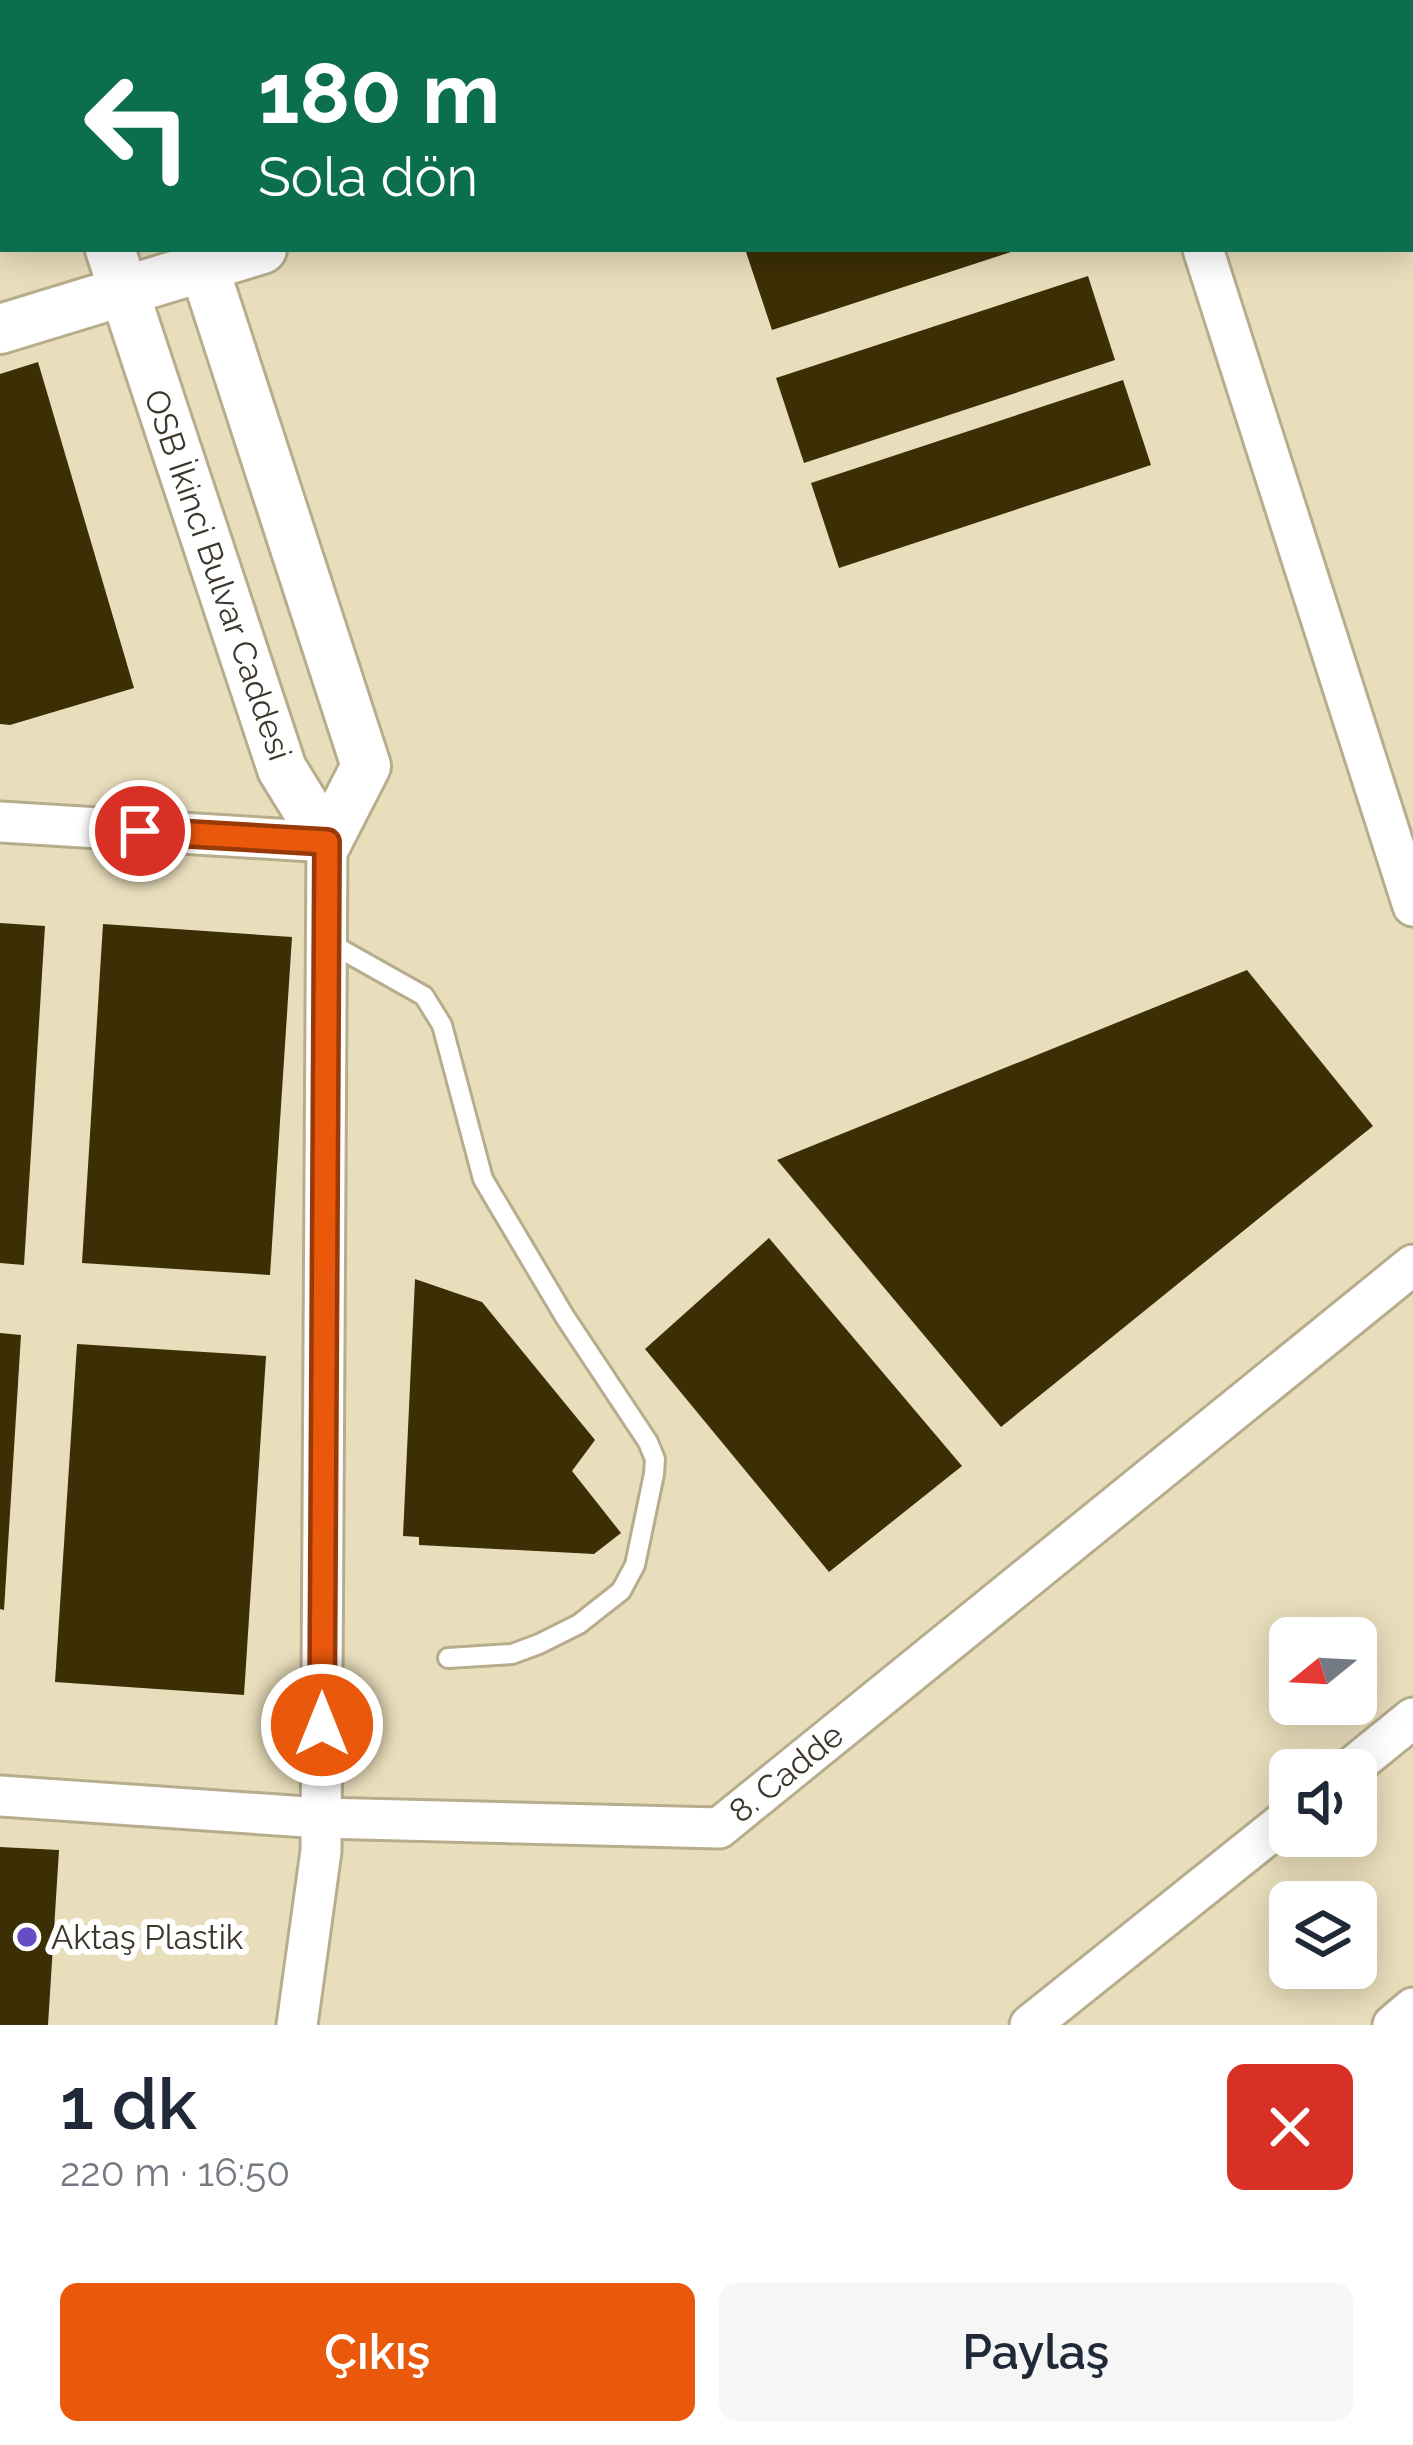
<!DOCTYPE html>
<html lang="tr">
<meta charset="utf-8">
<style>
body{margin:0;font-family:Raleway,sans-serif;background:#f6f6f7;color:#1f2937;height:100vh;display:flex;flex-direction:column;font-size:45px;white-space:nowrap}
*{box-sizing:border-box;margin:0}
p{font-size:39px;color:#747a83}
.icon{flex:none;width:66px;height:66px;fill:none;stroke:currentColor;stroke-width:2;stroke-linecap:round;stroke-linejoin:round}
.map{position:relative;height:2025px;overflow:hidden}
.drawer{display:flex;flex-direction:column;background:#fff;flex:1}
.drawer>*{flex:none}
.banner{position:absolute;left:0px;top:0px;width:1413px;height:252px;box-shadow:0 6px 30px #0003;background:#0b6e4f;color:#fff;overflow:hidden}
.needle{width:78px;rotate:252deg}
.controls{position:absolute;left:1269px;top:1617px;display:grid;gap:24px}
.controls a{display:grid;place-items:center;width:108px;height:108px;border-radius:18px;background:#fff;box-shadow:0 6px 30px #0003;font-size:60px}
.pin{position:absolute;display:grid;place-items:center;width:102px;height:102px;color:#fff;margin:-51px;border:6px solid #fff;border-radius:50%;box-shadow:0 3px 12px #0007}
.me{position:absolute;width:132px;margin:-66px;rotate:0deg;stroke-linejoin:round;filter:drop-shadow(0 0 9px #0008)}
.turn{display:flex;align-items:center;gap:42px;height:252px;padding:0 60px;font-size:54px}
.turn .icon{width:156px;height:156px;stroke-width:2.5}
.turn b{display:block;font-size:84px;line-height:102px}
.round{display:grid;place-items:center;flex:none;width:126px;height:126px;border-radius:18px;background:#f6f6f7}
.headline{display:flex;align-items:center;justify-content:space-between;height:204px;padding:0 60px}
h1{font-size:72px;font-weight:600;line-height:90px}
.action{display:flex;gap:24px;margin-top:auto;padding:24px 60px}
.action a{flex:1;height:138px;border-radius:18px;background:#ea580c;color:#fff;font-size:48px;font-weight:600;line-height:138px;text-align:center}
.action a+a{background:#f6f6f7;color:#1f2937}
.map>svg:first-child{display:block}
.building{fill:#3c2f05}
.lines{fill:none;stroke-linecap:round;stroke-linejoin:round}
.service-casing{stroke:#b7ac8c;stroke-width:24}
.minor-casing{stroke:#b7ac8c;stroke-width:45}
.tertiary-casing{stroke:#b7ac8c;stroke-width:54}
.service{stroke:#fff;stroke-width:18}
.minor{stroke:#fff;stroke-width:39}
.tertiary{stroke:#fff;stroke-width:48}
.route-casing{stroke:#983908;stroke-width:30}
.route{stroke:#ea580c;stroke-width:21}
.poi-dot{fill:#664cc5;stroke:#fff;stroke-width:4.5}
.labels{text-anchor:middle;dominant-baseline:central;stroke-width:12;stroke-linejoin:round;paint-order:stroke}
.street-label{font-size:33px;fill:#3c372a;stroke:#fff}
.poi-label{font-size:33px;fill:#3c372a;stroke:#fff;text-anchor:start}
</style>
<div class="map">
<svg width="1413" height="2025" viewBox="0 0 1413 2025">
<rect width="100%" height="100%" fill="#e9debc"/>
<g class="building">
<path d="M745,249H1017V250L772,330Z"/>
<path d="M1088,276L1115,360L804,463L776,378Z"/>
<path d="M38,362L134,688L10,725L0,724V374Z"/>
<path d="M1123,380L1151,465L839,568L811,483Z"/>
<path d="M0,923L45,926L24,1265L0,1263Z"/>
<path d="M103,924L292,937L270,1275L82,1263Z"/>
<path d="M1247,970L1373,1126L1001,1427L777,1160Z"/>
<path d="M769,1238L962,1466L829,1572L645,1349Z"/>
<path d="M415,1279L482,1302L595,1440L572,1471L621,1533L594,1554L419,1545V1537L403,1536Z"/>
<path d="M0,1333L21,1335L4,1610L0,1609Z"/>
<path d="M77,1344L266,1356L244,1695L55,1682Z"/>
<path d="M0,1847L59,1850L48,2025H0Z"/>
</g>
<g class="lines">
<g class="service-casing">
<path id="service" d="M328,942L424,996L442,1025L483,1179L565,1317L648,1442L655,1459L654,1474L635,1565L621,1591L579,1624L539,1644L512,1654L448,1658"/>
</g>
<g class="minor-casing">
<g id="minor">
<path d="M1124,0L1125,3"/>
<path d="M1203,249L1413,906"/>
<path d="M0,822L327,842L321,1851L297,2025"/>
<path d="M1349,1770L1413,1718"/>
<path d="M0,1796L321,1818L719,1828L1413,1265"/>
<path d="M1030,2025L1290,1817"/>
<path d="M1393,2025L1413,2008"/>
</g>
</g>
<g class="tertiary-casing">
<g id="tertiary">
<path d="M35,0V3"/>
<path d="M122,0L123,3"/>
<path d="M561,3L570,0"/>
<path d="M1008,3L1017,0"/>
<path d="M0,177L3,176"/>
<path d="M110,249L282,769L327,842"/>
<path d="M198,249L366,766L327,842"/>
<path d="M0,329L262,249"/>
</g>
</g>
<use href="#service" class="service"/>
<use href="#minor" class="minor"/>
<use href="#tertiary" class="tertiary"/>
</g>
<g class="lines">
<g class="route-casing">
<path id="route" d="M140,831L327,842L322,1725"/>
</g>
<use href="#route" class="route"/>
</g>
<circle class="poi-dot" cx="27" cy="1937" r="12"/>
<g class="labels">
<g class="street-label">
<text transform="translate(218 575) rotate(71)">OSB İkinci Bulvar Caddesi</text>
<text transform="translate(786 1773) rotate(-39)">8. Cadde</text>
</g>
<g class="poi-label">
<text x="51" y="1937">Aktaş Plastik</text>
</g>
</g>
</svg>
<div class="controls">
<a><svg class="needle" viewBox="-14 -14 28 28"><path d="M0-13l5 13h-10z" fill="#e53935"/><path d="M0 13l5-13h-10z" fill="#747a83"/></svg></a>
<a><svg class="icon" aria-label="sound" viewBox="0 0 24 24"><path d="M4 9h4l5-4v14l-5-4H4zM17 9q2 3 0 6"/></svg></a>
<a><svg class="icon" aria-label="layers" viewBox="0 0 24 24"><path d="M12 4l9 5-9 5-9-5zM3 14l9 5 9-5"/></svg></a>
</div>
<div class="pin" style="left:140px;top:831px;background:#d93025"><svg class="icon" aria-label="arrive" viewBox="0 0 24 24"><path d="M6 21V4h12l-3 4 3 4H6"/></svg></div>
<svg class="me" style="left:322px;top:1725px" viewBox="-20 -20 40 40"><circle r="17" fill="#ea580c" stroke="#fff" stroke-width="3"/><path d="M0-11L8 9 0 5-8 9z" fill="#fff"/></svg>
<div class="banner">
<div class="turn"><svg class="icon" aria-label="left" viewBox="0 0 24 24"><path d="M17 20v-9H6M10 6l-5 5 5 5"/></svg><div><b>180 m</b>Sola dön</div></div>
</div>
</div>
<section class="drawer">
<div class="headline"><div><h1>1 dk</h1><p>220 m · 16:50</p></div><a class="round" style="background:#d93025;color:#fff"><svg class="icon" aria-label="close" viewBox="0 0 24 24"><path d="M6 6l12 12M18 6L6 18"/></svg></a></div>
<div class="action"><a>Çıkış</a><a>Paylaş</a></div>
</section>
